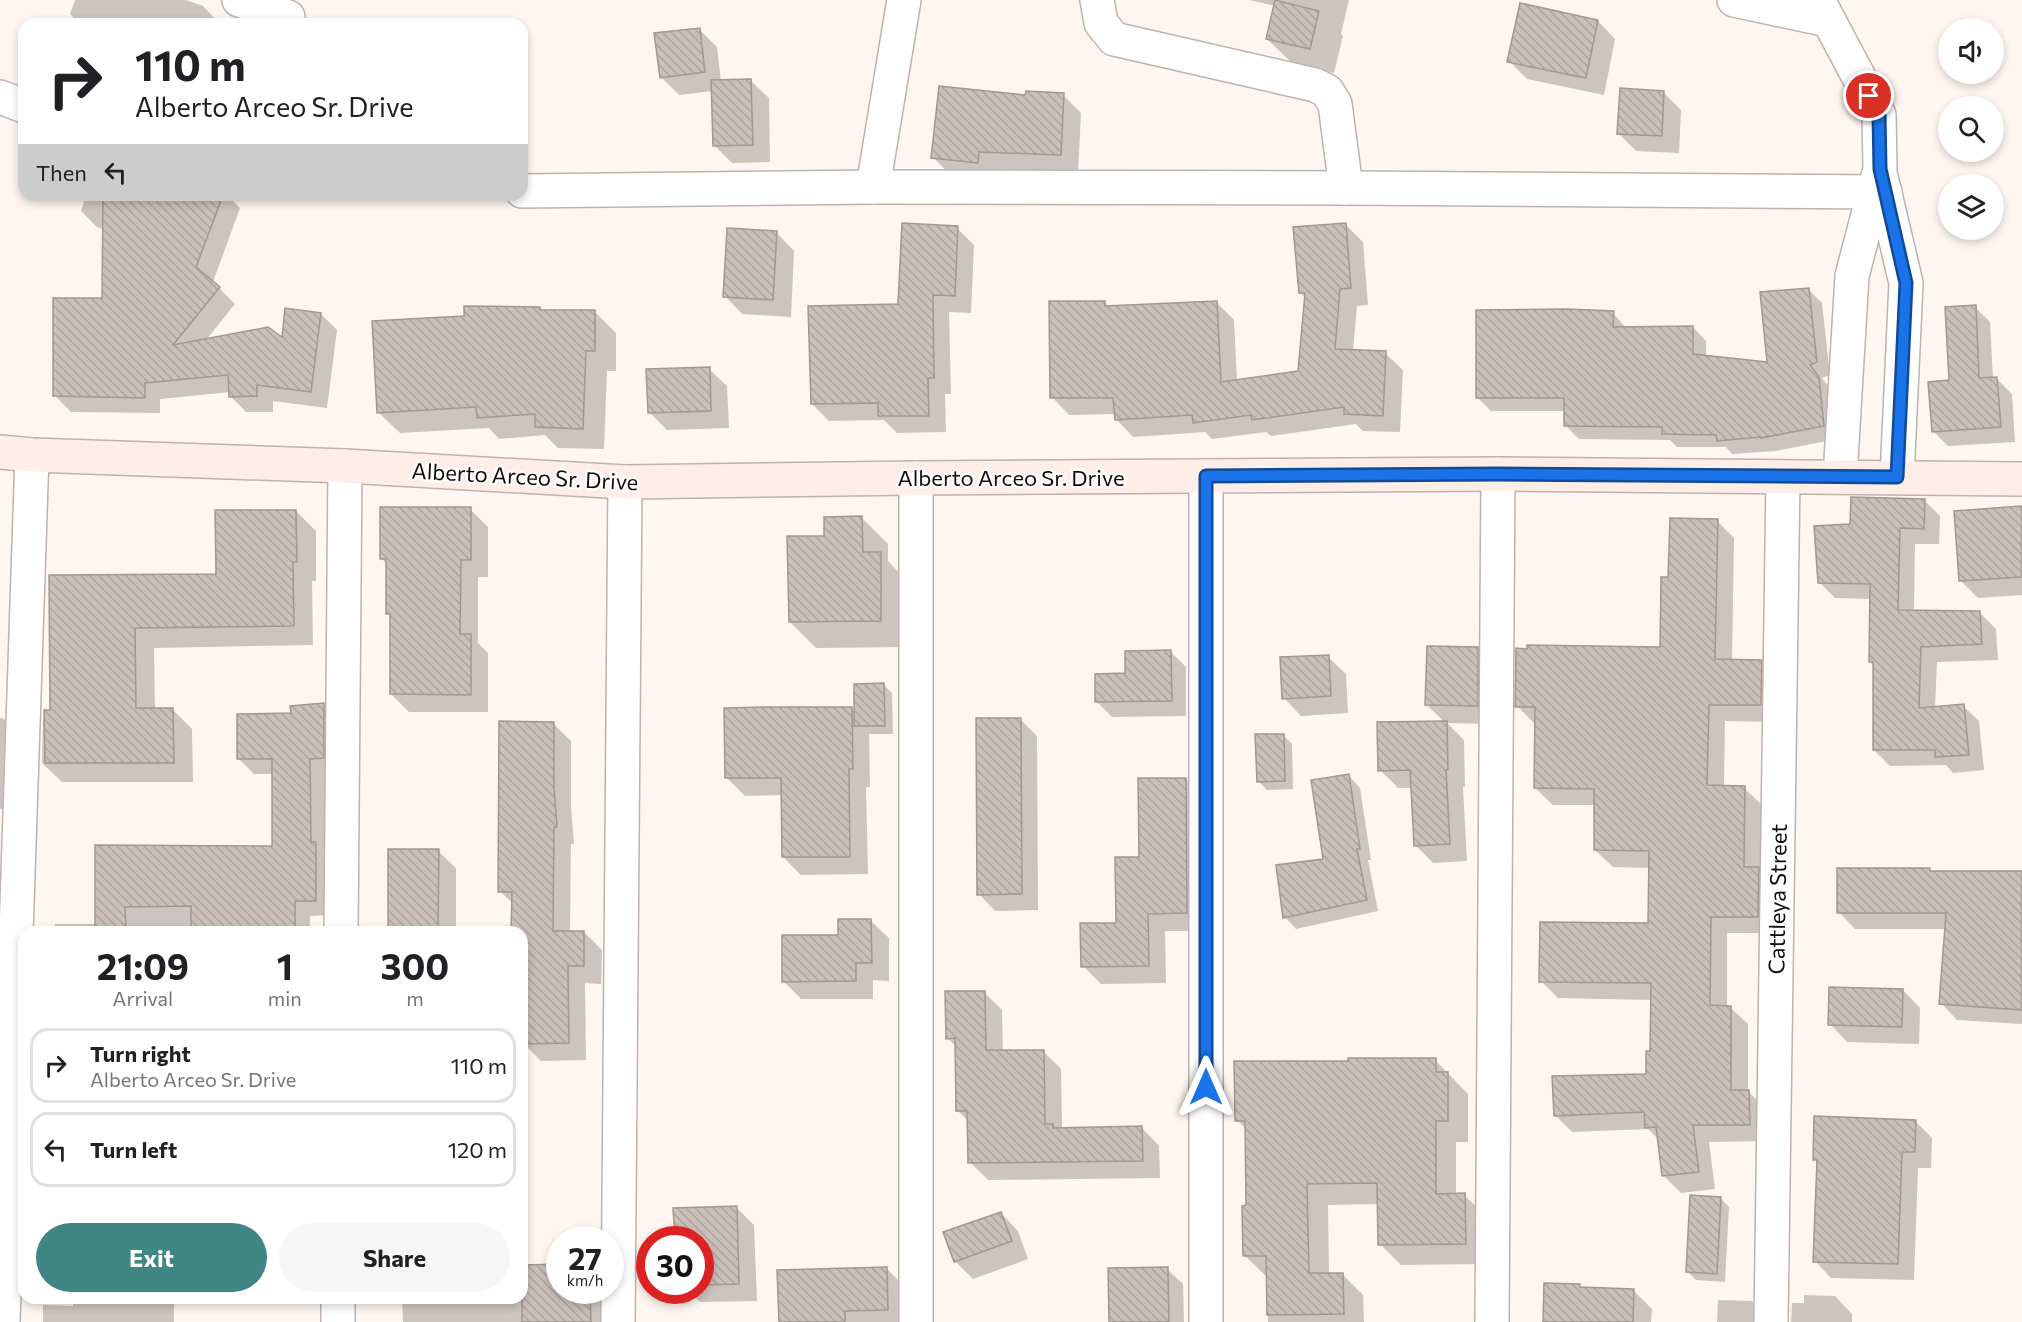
<!DOCTYPE html>
<style>
body{margin:0;font-family:Commissioner,sans-serif;background:#f6f6f6;color:#202124;height:100vh;display:flex;flex-direction:column;font-size:22px;white-space:nowrap}
*{box-sizing:border-box;margin:0}
p{font-size:20px;color:#757577}
.icon{flex:none;width:33px;height:33px;fill:none;stroke:currentColor;stroke-width:2;stroke-linecap:round;stroke-linejoin:round}
.map{position:relative;flex:1;overflow:hidden}
.panel{position:absolute;left:18px;top:926px;width:510px;height:378px;display:flex;flex-direction:column;background:#fff;border-radius:18px;box-shadow:0 3px 9px #0003}
.panel>*{flex:none}
.banner{position:absolute;left:18px;top:18px;width:510px;height:183px;border-radius:18px;box-shadow:0 3px 9px #0003;background:#fff;color:#202124;overflow:hidden}
.controls{position:absolute;left:1938px;top:18px;display:grid;gap:12px}
.controls a{display:grid;place-items:center;width:66px;height:66px;border-radius:50%;background:#fff;box-shadow:0 3px 9px #0003;font-size:30px}
.speed{position:absolute;left:546px;top:1226px;display:flex;gap:12px;font-size:30px;font-weight:700;text-align:center}
.speed>*{display:grid;place-content:center;width:78px;height:78px;border-radius:50%;background:#fff;box-shadow:0 3px 9px #0003;line-height:1}
.speed small{font-size:15px;font-weight:400}
.speed .limit{border:9px solid #d22;background:#fff;color:#111}
.pin{position:absolute;display:grid;place-items:center;width:51px;height:51px;color:#fff;margin:-26px;border:3px solid #fff;border-radius:50%;box-shadow:0 2px 6px #0007}
.me{position:absolute;width:66px;margin:-33px;rotate:0deg;stroke-linejoin:round;filter:drop-shadow(0 0 4px #0008)}
.turn{display:flex;align-items:center;gap:21px;height:126px;padding:0 18px;font-size:27px}
.turn .icon{width:78px;height:78px;stroke-width:2.5}
.turn b{display:block;font-size:42px;line-height:51px}
.then{display:flex;align-items:center;height:57px;padding:0 18px;background:#0003;gap:12px;font-size:22px}
.eta{display:flex;justify-content:space-evenly;align-items:center;height:102px;text-align:center}
.eta b{font-size:36px;font-weight:700;line-height:42px}
.action{display:flex;gap:12px;margin-top:auto;padding:12px 18px}
.action a{flex:1;height:69px;border-radius:36px;background:#408784;color:#fff;font-size:24px;font-weight:700;line-height:69px;text-align:center}
.action a+a{background:#f6f6f6;color:#202124}
ul{padding:0;list-style:none}
li{display:flex;align-items:center;gap:18px;height:75px;margin:0 12px 9px;padding:0 6px;border:3px solid #e0e0e0;border-radius:18px}
li div{flex:1}
li b{display:block;font-size:22px}
li em{font-style:normal}
.map>svg:first-child{display:block}
.shadow{fill:#0003}
.building{fill:url(#building-back-hatch);stroke:#a29793;stroke-width:1.5}
.lines{fill:none;stroke-linecap:round;stroke-linejoin:round}
.street-casing{stroke:#beb2ae;stroke-width:36}
.secondary-casing{stroke:#beb2ae;stroke-width:36}
.street{stroke:#fff;stroke-width:33}
.secondary{stroke:#ffeee7;stroke-width:33}
.route-casing{stroke:#114b97;stroke-width:15}
.route{stroke:#1a73e8;stroke-width:10}
.labels{text-anchor:middle;dominant-baseline:central;stroke-width:4.5;stroke-linejoin:round;paint-order:stroke}
.street-label{font-size:22px;fill:#100c0a;stroke:#fff}
</style>
<div class="map">
<svg width="2022" height="1322" viewBox="0 0 2022 1322">
<defs>
<pattern id="building-back-hatch" width="6" height="6" patternUnits="userSpaceOnUse" patternTransform="scale(1.5)"><rect width="6" height="6" fill="#cbbfbb"/><path d="M-1 5l2 2M0 0l6 6M5-1l2 2" fill="none" stroke="#ada39f"/></pattern>
</defs>
<rect width="100%" height="100%" fill="#fff5f1"/>
<g class="shadow">
<path d="M75,0H186L203,6L219,23L73,24L75,19L70,14Z"/>
<path d="M1249,0H1349L1341,34L1343,36L1334,73L1292,63L1267,39L1275,6Z"/>
<path d="M1598,21L1615,39L1604,95L1527,79L1509,61Z"/>
<path d="M699,29L717,47L721,81H751L769,98L770,162L732,163L714,145L713,91L679,95L661,77Z"/>
<path d="M1663,92L1681,110L1679,153L1636,151L1618,133Z"/>
<path d="M1063,95L1081,113L1078,173L997,169L995,180L950,175L933,157L1027,96Z"/>
<path d="M86,195H230L229,197L240,208L213,282L235,304L206,340H283L321,314L337,330L327,408L273,401V412H246L230,396V392L160,399V413L71,412L54,395L104,300V230L97,227L81,211Z"/>
<path d="M1346,225L1363,242L1368,305L1357,306L1353,351L1385,353L1403,370L1400,432L1363,431L1356,424L1271,436L1266,432L1212,439L1205,432L1133,437L1116,419V414L1069,415L1052,397L1104,302L1109,307L1217,303L1234,320L1237,381L1299,373L1306,298L1300,293Z"/>
<path d="M957,228L974,245L971,313L949,312L951,394H945L946,432L897,433L884,420L829,421L812,404L899,305Z"/>
<path d="M777,233L794,251L791,317L742,314L725,296Z"/>
<path d="M1809,290L1822,303L1830,375L1822,378L1832,391L1837,439L1776,451L1732,454L1726,447H1677L1670,440L1579,439L1566,426V411H1491L1477,397L1613,313L1626,328L1693,327L1706,341V357L1768,363Z"/>
<path d="M1975,307L1990,322L1993,379H1997L2012,394L2015,442L1948,446L1933,431Z"/>
<path d="M540,308L543,312H595L616,333V371H607L604,449L558,448L545,435L499,439L489,428L400,433L378,412L465,318Z"/>
<path d="M709,369L727,386L729,428L667,430L649,412Z"/>
<path d="M1924,500L1940,516L1939,544H1915L1914,612L1980,613L1996,629L1998,660L1937,662L1935,708L1963,706L1979,721L1984,770L1953,773L1946,765L1890,766L1874,750V666L1870,662L1871,599L1835,598L1819,582L1852,525Z"/>
<path d="M2022,508V595L1978,598L1960,580Z"/>
<path d="M470,509L488,527V577H478V643L488,653V712H409L391,694L392,618L388,614V565L381,558Z"/>
<path d="M296,511L316,531V581H312L313,645L154,648L155,709H172L192,729L193,782H62L42,763L43,720H45L52,711L50,577L218,575Z"/>
<path d="M862,518L888,544V561L906,580L907,647L816,648L790,622L825,537Z"/>
<path d="M1717,521L1734,538L1732,661H1761L1778,678V722L1725,721L1724,787L1744,788L1762,805L1761,871L1775,886V933H1727V1007H1730L1748,1024V1091L1766,1109V1141L1709,1142L1715,1189L1681,1193L1664,1176L1659,1140L1648,1129L1572,1132L1555,1115L1647,1075L1651,1053L1652,1000L1558,998L1541,981L1650,924L1651,868L1613,867L1595,850L1596,805H1553L1535,788L1536,724L1534,723L1517,706L1662,648L1670,578Z"/>
<path d="M1477,649L1495,666V724L1447,723L1464,740L1465,787H1463L1467,861L1433,863L1415,845L1412,788H1398L1380,770L1444,722L1427,705Z"/>
<path d="M1170,651L1186,667V716L1112,717L1097,702L1127,674Z"/>
<path d="M1328,657L1346,674L1348,713L1301,716L1284,698Z"/>
<path d="M884,685L892,693L893,734H869L870,787H866L868,874L801,875L783,857L782,795L745,796L727,778L851,709L856,714Z"/>
<path d="M324,705L339,720V773L325,774L326,855L331,915L310,916V932H55V924H97L96,847L274,848V774H254L239,759L292,715Z"/>
<path d="M0,718L4,719L20,735L9,809H0Z"/>
<path d="M1021,720L1037,736L1038,910L995,911L979,894Z"/>
<path d="M553,723L571,741V807L574,844H571L570,932H584L602,950L601,984L585,983L586,1060L541,1061L523,1043L522,932L513,904L500,891Z"/>
<path d="M1283,735L1292,744L1293,789L1267,790L1258,781Z"/>
<path d="M1349,776L1360,788L1371,860H1368L1378,911L1296,929L1285,917L1324,860Z"/>
<path d="M1186,779L1203,797L1204,931H1165L1166,983L1101,984L1083,966L1117,924L1141,859Z"/>
<path d="M438,851L456,868V932H389Z"/>
<path d="M1930,870L1933,873L2022,872V1024L1957,1020L1941,1003L1947,929H1855L1839,912Z"/>
<path d="M871,921L889,938V981L873,980V999H801L784,982L840,937Z"/>
<path d="M1903,990L1920,1008L1919,1044L1847,1042L1830,1024Z"/>
<path d="M984,992L1002,1010L1003,1052L1043,1051L1061,1069L1062,1129L1142,1128L1159,1146L1160,1178L988,1180L970,1162L969,1122L958,1111L957,1047L947,1038Z"/>
<path d="M1435,1060L1468,1094V1142H1456V1195H1464L1486,1216V1264L1401,1265L1380,1244L1379,1204L1328,1205L1329,1274H1342L1363,1295L1364,1322H1268L1267,1277L1245,1256L1248,1207L1247,1130L1237,1120L1349,1062Z"/>
<path d="M1915,1121L1932,1138L1931,1168H1918L1914,1280L1831,1278L1815,1261L1818,1163L1815,1159Z"/>
<path d="M1720,1198L1729,1207L1725,1282L1696,1280L1688,1272Z"/>
<path d="M736,1207L754,1225L757,1301L700,1302L688,1290H700V1239H676Z"/>
<path d="M1001,1213L1018,1231L1028,1259L973,1279L955,1261Z"/>
<path d="M522,1267L560,1290H604L606,1322H403L402,1298H522Z"/>
<path d="M886,1268L904,1286L905,1322H780Z"/>
<path d="M1167,1269L1183,1284L1184,1322H1110Z"/>
<path d="M1580,1286L1583,1289L1634,1291L1652,1309L1651,1322H1545Z"/>
<path d="M1804,1295L1835,1296L1852,1314V1322H1791L1792,1303H1804Z"/>
<path d="M73,1298H174V1322H43V1305L73,1306Z"/>
<path d="M1718,1300L1752,1301L1761,1310L1760,1322H1717Z"/>
</g>
<g class="building">
<path d="M1275,0L1319,11L1310,49L1266,39Z"/>
<path d="M1520,3L1598,20L1586,78L1507,62Z"/>
<path d="M700,28L705,72L660,78L654,33Z"/>
<path d="M751,79L753,145L713,146L711,80Z"/>
<path d="M939,86L1025,95L1026,91L1064,93L1061,155L979,152L978,163L931,158Z"/>
<path d="M1620,88L1664,91L1662,136L1617,134Z"/>
<path d="M103,195H223L196,267L220,287L173,345L268,327L282,337L285,308L321,313L311,392L257,385V396L229,397L228,375L145,383V398L53,396V298H102Z"/>
<path d="M902,223L958,226L955,296L933,295L934,378H928L929,416H878V403L811,404L808,306L898,304Z"/>
<path d="M1346,223L1351,288L1340,289L1335,349L1386,351L1383,416L1344,414V407L1252,420L1251,415L1193,423L1192,415L1115,420L1113,398H1050L1049,301H1105V306L1217,301L1221,382L1298,371L1305,293H1299L1293,227Z"/>
<path d="M727,228L777,231L773,300L723,297Z"/>
<path d="M1809,288L1817,362L1810,365L1819,377L1824,426L1761,438V437L1717,441L1716,435L1662,434V427L1564,426V398H1476V310L1567,309L1614,311L1613,327L1693,326V354L1767,362L1760,292Z"/>
<path d="M1976,305L1979,378L1997,377L2001,427L1932,432L1928,382L1949,380L1945,307Z"/>
<path d="M464,306L540,307V310H595V351H586L583,429L535,427V414L477,418L476,407L377,413L372,321L464,316Z"/>
<path d="M710,367L711,411L648,413L646,369Z"/>
<path d="M1851,497L1925,499L1924,529L1900,528L1898,610L1980,611L1982,644L1921,647L1919,708L1964,704L1969,755L1935,757V750H1873V662H1869L1870,584L1818,583L1814,526L1850,524Z"/>
<path d="M2022,506V577L1959,581L1954,511Z"/>
<path d="M380,507H471V560H461L460,634H471V695L390,694V614H386V559H380Z"/>
<path d="M215,510H296L297,562H293L294,626L135,628L136,708H173L174,763H45L44,710H50L49,575L216,574Z"/>
<path d="M862,516L863,552H881V621L789,622L787,536H824V517Z"/>
<path d="M1670,518L1718,519L1715,659L1762,660L1761,705H1709L1707,785L1745,786L1744,867H1759L1758,917H1711L1710,1005L1731,1006V1090H1749L1750,1125H1693L1699,1172L1662,1176L1656,1127L1645,1128L1644,1112L1554,1116L1552,1076L1646,1074V1051H1650L1651,983L1539,982L1540,922L1648,923L1649,851L1594,850V789L1534,788L1535,707H1515L1516,648L1527,649V645L1660,647L1661,577H1668Z"/>
<path d="M1427,646L1478,647V706L1425,705Z"/>
<path d="M1171,650L1172,701L1095,702V674L1125,673V651Z"/>
<path d="M1329,655L1331,696L1282,699L1280,657Z"/>
<path d="M884,683L885,726H854V684Z"/>
<path d="M324,703V758L310,759L311,842H316V901H295V932L191,930V906L125,907L126,932H95V845L272,846V759H237V714L291,713L290,706Z"/>
<path d="M767,707H852L853,769H849L850,857H782L781,778H725L724,708Z"/>
<path d="M976,718H1021L1022,894L977,895Z"/>
<path d="M499,721L554,722V789L557,827H554L553,931H584V966H568L569,1043L522,1044V932H511L512,892H498Z"/>
<path d="M1447,721L1448,769L1446,770L1450,844L1414,846L1410,770L1378,771L1377,722Z"/>
<path d="M1255,734H1284L1285,781L1257,782Z"/>
<path d="M1349,774L1360,849H1357L1367,900L1283,918L1276,865L1323,859L1311,780Z"/>
<path d="M1138,778H1186L1187,913L1148,914L1149,966L1081,967L1080,923H1116L1115,857H1139Z"/>
<path d="M388,849H439L438,932H388Z"/>
<path d="M1837,868H1930V871H2022V1010L1939,1004L1946,913H1837Z"/>
<path d="M838,919H871L872,963H856V981L782,982V935H838Z"/>
<path d="M1829,987L1903,989L1902,1027L1828,1025Z"/>
<path d="M945,991H985L986,1050H1044L1045,1124H1053V1128L1142,1126L1143,1161L968,1163L967,1111H956L955,1038L946,1039Z"/>
<path d="M1348,1058H1436V1072H1448V1121H1436V1194L1465,1193L1466,1244L1378,1245L1377,1183L1307,1184L1309,1273H1343L1344,1314L1267,1315L1266,1256H1243L1242,1206L1246,1205L1245,1121H1235L1234,1061H1348Z"/>
<path d="M1814,1116L1916,1120L1915,1152H1902L1898,1264L1813,1262L1817,1160H1813Z"/>
<path d="M1690,1195L1721,1197L1717,1274L1686,1272Z"/>
<path d="M737,1206L739,1284L700,1285V1239H675L673,1208Z"/>
<path d="M1001,1212L1012,1241L954,1262L943,1232Z"/>
<path d="M560,1264V1290H590L591,1322H522V1265Z"/>
<path d="M887,1267L888,1310L845,1311V1322H779L777,1270Z"/>
<path d="M1168,1267L1169,1322H1109L1108,1268Z"/>
<path d="M1544,1283L1580,1284V1287L1634,1289L1633,1322H1543Z"/>
</g>
<g class="lines">
<g class="street-casing">
<g id="street">
<path d="M239,0L288,17"/>
<path d="M1097,0L1101,23L1114,39L1315,85L1327,91L1335,104L1346,188"/>
<path d="M1734,0L1828,20"/>
<path d="M1818,0L1879,115L1880,169L1852,276L1840,477"/>
<path d="M0,97L24,106"/>
<path d="M1881,177L1906,283L1897,477"/>
<path d="M873,187L904,0"/>
<path d="M522,191L873,187L1346,188L1885,192"/>
<path d="M1206,476V1322"/>
<path d="M341,932L345,466"/>
<path d="M3,1322L32,455"/>
<path d="M338,1322V1298"/>
<path d="M618,1322L625,482"/>
<path d="M916,1322V478"/>
<path d="M1492,1322L1498,474"/>
<path d="M1771,1322L1783,477"/>
</g>
</g>
<g class="secondary-casing">
<path id="secondary" d="M0,452L32,455L345,466L625,482L916,478L1498,474L2022,479"/>
</g>
<use href="#street" class="street"/>
<use href="#secondary" class="secondary"/>
</g>
<g class="lines">
<g class="route-casing">
<path id="route" d="M1206,1087V476L1498,474L1897,477L1906,283L1880,169L1879,115L1869,96"/>
</g>
<use href="#route" class="route"/>
</g>
<g class="labels">
<g class="street-label">
<text transform="translate(525 476) rotate(3)">Alberto Arceo Sr. Drive</text>
<text x="1011" y="477">Alberto Arceo Sr. Drive</text>
<text transform="translate(1777 899) rotate(-89)">Cattleya Street</text>
</g>
</g>
</svg>
<div class="controls">
<a><svg class="icon" aria-label="sound" viewBox="0 0 24 24"><path d="M4 9h4l5-4v14l-5-4H4zM17 9q2 3 0 6"/></svg></a>
<a><svg class="icon" aria-label="search" viewBox="0 0 24 24"><circle cx="10" cy="10" r="6"/><path d="M15 15l6 6"/></svg></a>
<a><svg class="icon" aria-label="layers" viewBox="0 0 24 24"><path d="M12 4l9 5-9 5-9-5zM3 14l9 5 9-5"/></svg></a>
</div>
<div class="speed"><div>27<small>km/h</small></div><div class="limit">30</div></div>
<div class="pin" style="left:1869px;top:96px;background:#d93025"><svg class="icon" aria-label="arrive" viewBox="0 0 24 24"><path d="M6 21V4h12l-3 4 3 4H6"/></svg></div>
<svg class="me" style="left:1206px;top:1087px" viewBox="-20 -20 40 40"><path d="M0-17L14 15 0 8-14 15z" fill="#1a73e8" stroke="#fff" stroke-width="4"/></svg>
<div class="banner">
<div class="turn"><svg class="icon" aria-label="right" viewBox="0 0 24 24"><path d="M7 20v-9h11M14 6l5 5-5 5"/></svg><div><b>110 m</b>Alberto Arceo Sr. Drive</div></div>
<div class="then">Then<svg class="icon" aria-label="left" viewBox="0 0 24 24"><path d="M17 20v-9H6M10 6l-5 5 5 5"/></svg></div>
</div>
<section class="panel">
<div class="eta">
<div><b>21:09</b><p>Arrival</p></div>
<div><b>1</b><p>min</p></div>
<div><b>300</b><p>m</p></div>
</div>
<ul>
<li><svg class="icon" aria-label="right" viewBox="0 0 24 24"><path d="M7 20v-9h11M14 6l5 5-5 5"/></svg><div><b>Turn right</b><p>Alberto Arceo Sr. Drive</p></div><em>110 m</em></li>
<li><svg class="icon" aria-label="left" viewBox="0 0 24 24"><path d="M17 20v-9H6M10 6l-5 5 5 5"/></svg><div><b>Turn left</b></div><em>120 m</em></li>
</ul>
<div class="action"><a>Exit</a><a>Share</a></div>
</section>
</div>
